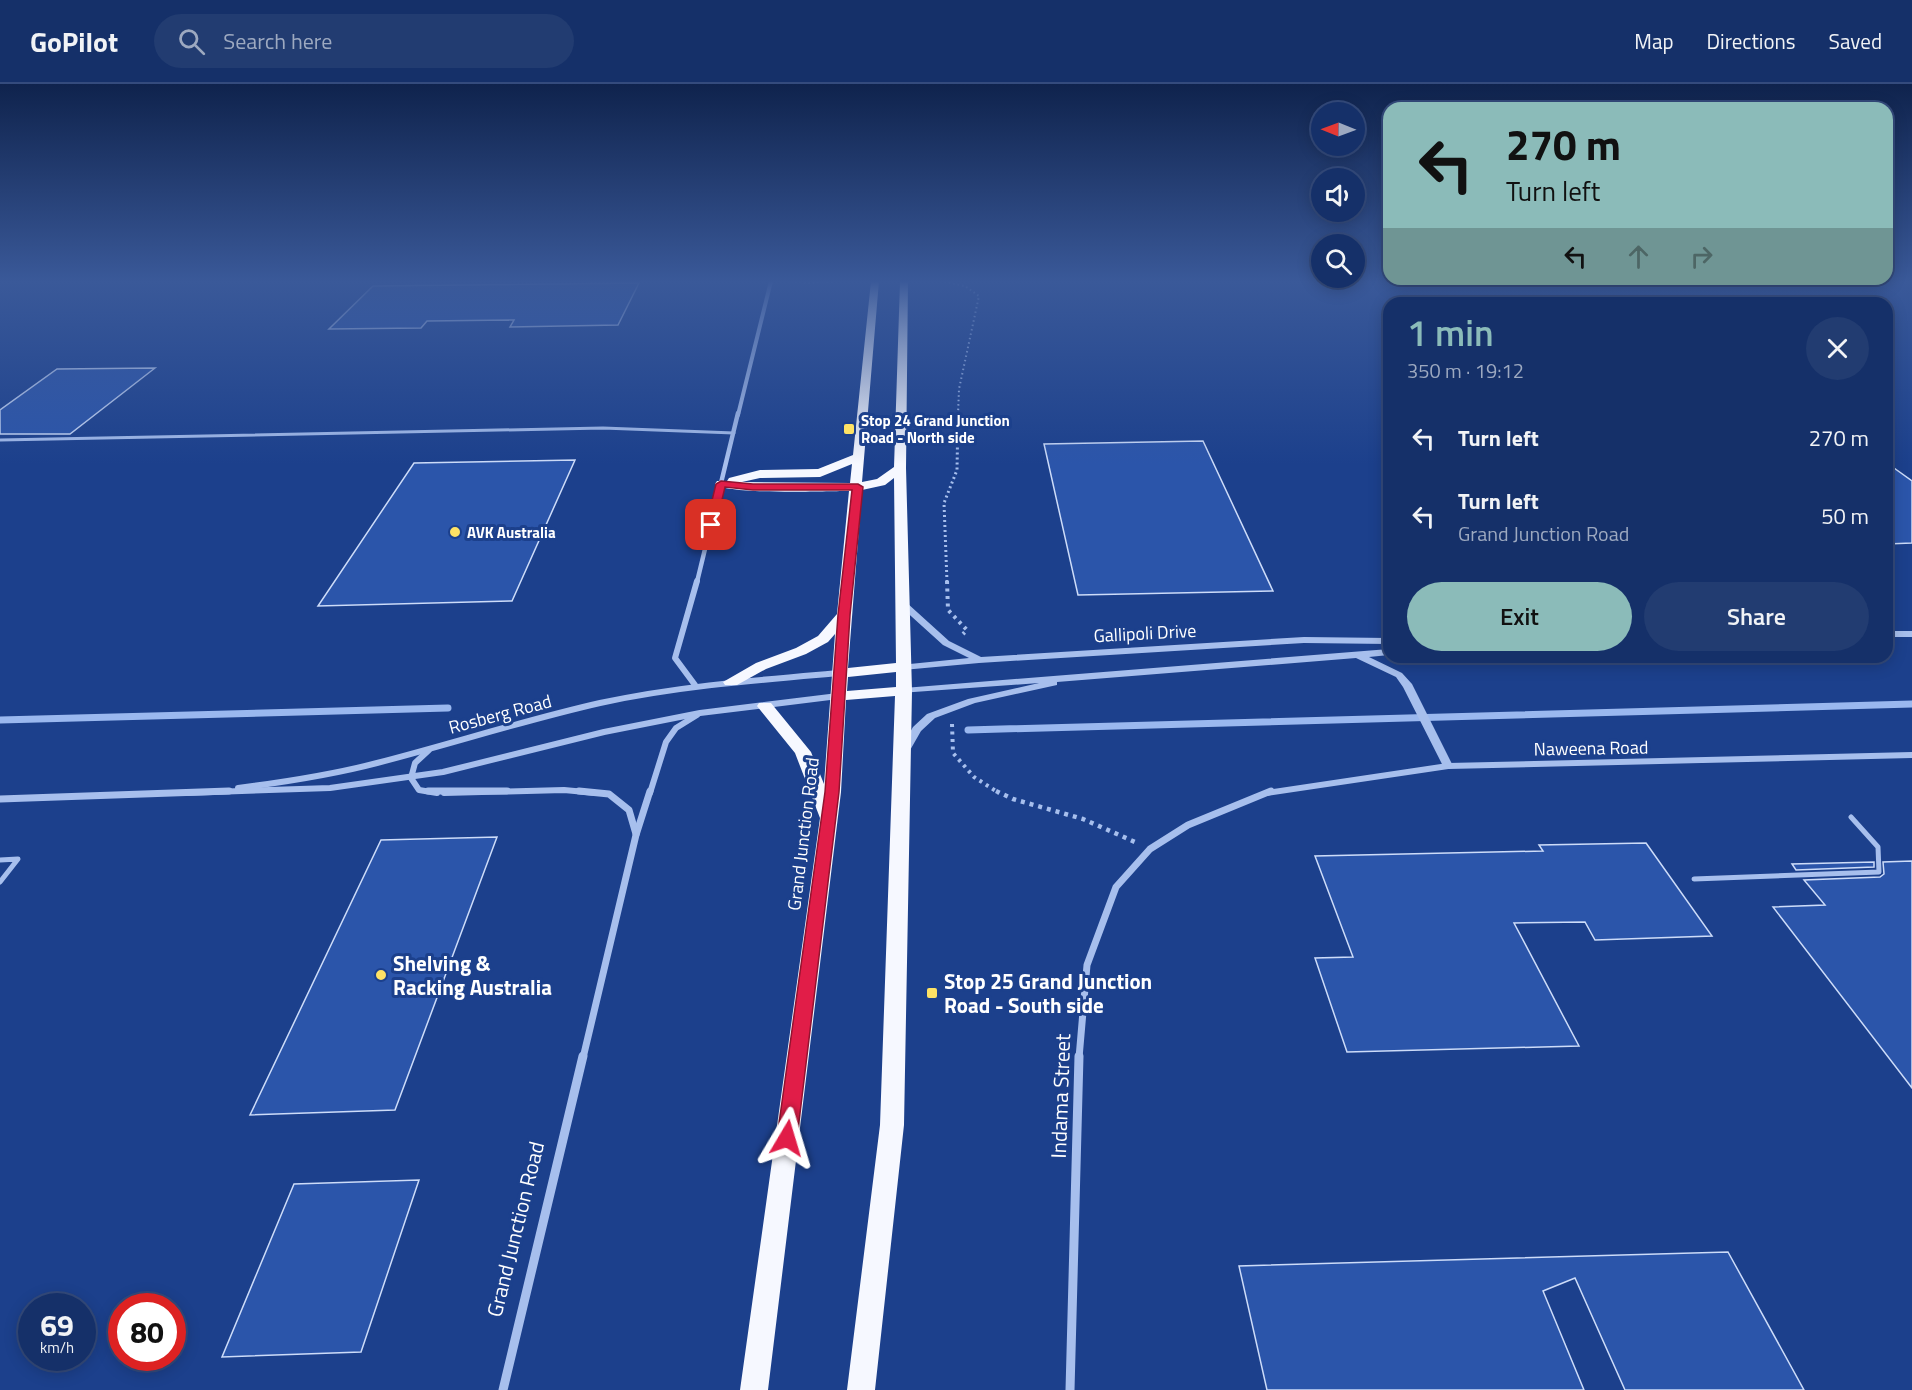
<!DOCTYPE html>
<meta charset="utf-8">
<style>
body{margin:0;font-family:"Titillium Web",sans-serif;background:#223c71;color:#f1f3f6;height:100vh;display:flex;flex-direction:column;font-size:22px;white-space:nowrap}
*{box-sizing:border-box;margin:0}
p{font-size:20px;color:#9da9c0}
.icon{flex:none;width:33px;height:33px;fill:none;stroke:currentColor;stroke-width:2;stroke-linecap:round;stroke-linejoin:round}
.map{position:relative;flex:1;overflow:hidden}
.panel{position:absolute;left:1383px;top:213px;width:510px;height:366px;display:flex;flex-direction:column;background:#153069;border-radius:18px;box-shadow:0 3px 15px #0003,0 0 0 2px #344b7d}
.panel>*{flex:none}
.banner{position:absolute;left:1383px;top:18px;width:510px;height:183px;border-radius:18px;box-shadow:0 3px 15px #0003,0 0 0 2px #344b7d;background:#8bbbb9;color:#111;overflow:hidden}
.needle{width:39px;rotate:271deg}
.controls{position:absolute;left:1311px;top:18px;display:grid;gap:12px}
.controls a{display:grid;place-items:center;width:54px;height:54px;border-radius:50%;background:#153069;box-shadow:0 3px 15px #0003,0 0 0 2px #344b7d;font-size:30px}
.speed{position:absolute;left:18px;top:1209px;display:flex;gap:12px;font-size:30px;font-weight:700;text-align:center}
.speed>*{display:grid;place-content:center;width:78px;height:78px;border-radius:50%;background:#153069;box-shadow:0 3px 15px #0003,0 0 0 2px #344b7d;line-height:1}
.speed small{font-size:15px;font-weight:400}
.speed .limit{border:9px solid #d22;background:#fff;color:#111}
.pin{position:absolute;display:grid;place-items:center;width:51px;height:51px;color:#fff;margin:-26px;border-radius:12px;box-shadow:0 3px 9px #0006}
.me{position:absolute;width:66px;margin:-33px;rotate:7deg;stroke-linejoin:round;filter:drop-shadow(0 0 4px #0008)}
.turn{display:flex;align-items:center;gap:21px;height:126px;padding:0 24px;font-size:27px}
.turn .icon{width:78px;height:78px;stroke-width:2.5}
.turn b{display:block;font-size:42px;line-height:51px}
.lanes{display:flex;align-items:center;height:57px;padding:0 24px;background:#0003;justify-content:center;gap:30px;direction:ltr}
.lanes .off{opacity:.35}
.round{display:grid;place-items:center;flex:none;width:63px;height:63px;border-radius:32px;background:#223c71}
.headline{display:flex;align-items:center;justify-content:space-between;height:102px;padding:0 24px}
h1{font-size:36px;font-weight:600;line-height:45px;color:#8bbbb9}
.primary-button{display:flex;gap:12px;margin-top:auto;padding:12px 24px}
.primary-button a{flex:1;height:69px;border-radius:36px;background:#8bbbb9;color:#111;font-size:24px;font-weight:600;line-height:69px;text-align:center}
.primary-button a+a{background:#223c71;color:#f1f3f6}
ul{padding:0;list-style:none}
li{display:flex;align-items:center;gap:18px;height:78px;padding:0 24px}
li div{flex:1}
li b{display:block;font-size:22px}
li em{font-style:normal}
header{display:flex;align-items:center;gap:36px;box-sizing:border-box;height:84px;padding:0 30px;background:#153069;border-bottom:2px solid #344b7d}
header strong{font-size:28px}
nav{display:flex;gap:33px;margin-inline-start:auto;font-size:21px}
.search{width:420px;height:54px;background:#223c71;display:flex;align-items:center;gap:15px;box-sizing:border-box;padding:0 21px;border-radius:33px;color:#9da9c0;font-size:22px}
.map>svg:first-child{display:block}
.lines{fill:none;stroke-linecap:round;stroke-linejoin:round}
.stream{stroke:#9ab8ef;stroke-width:7}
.building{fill:#2b55aa;stroke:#cddcf9;stroke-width:1.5}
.path-far3{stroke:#a7bfed;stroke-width:2;stroke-dasharray:1.5 3;stroke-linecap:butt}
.path-far2{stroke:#a7bfed;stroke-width:3;stroke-dasharray:2 3;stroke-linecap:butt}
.path-far1{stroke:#a7bfed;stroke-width:4;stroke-dasharray:3 4.5;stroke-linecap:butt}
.path{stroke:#a7bfed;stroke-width:4.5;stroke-dasharray:4 5;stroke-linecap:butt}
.service-far1{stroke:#a7bfed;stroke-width:3}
.service{stroke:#a7bfed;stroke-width:5}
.minor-far4{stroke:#a7bfed;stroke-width:4}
.minor-far3{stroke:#a7bfed;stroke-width:4.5}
.minor-far2{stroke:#a7bfed;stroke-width:6}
.minor-far1{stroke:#a7bfed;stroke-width:7}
.minor{stroke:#a7bfed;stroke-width:9}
.tertiary{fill:#a7bfed;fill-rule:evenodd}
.trunk{fill:#f6f8ff;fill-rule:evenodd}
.route{fill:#e11d48;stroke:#92132f;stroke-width:1.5}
.poi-dot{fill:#fee265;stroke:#1c408c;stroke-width:2}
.labels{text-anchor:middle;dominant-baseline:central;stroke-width:6;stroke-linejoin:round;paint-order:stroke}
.far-poi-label{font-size:15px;font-weight:bold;fill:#fff;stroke:#1c408c;text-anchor:start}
.street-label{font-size:18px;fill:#fff;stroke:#1c408c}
.near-poi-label{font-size:21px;font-weight:bold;fill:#fff;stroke:#1c408c;text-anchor:start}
.near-street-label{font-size:21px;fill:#fff;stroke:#1c408c}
</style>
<header>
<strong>GoPilot</strong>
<div class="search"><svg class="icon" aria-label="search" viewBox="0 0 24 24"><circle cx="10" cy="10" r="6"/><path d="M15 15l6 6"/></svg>Search here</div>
<nav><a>Map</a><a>Directions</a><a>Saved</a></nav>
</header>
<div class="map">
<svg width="1912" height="1306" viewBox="0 0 1912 1306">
<rect width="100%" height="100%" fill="#1c408c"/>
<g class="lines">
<g class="stream">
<path d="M0,636L448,624"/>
<path d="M968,646L1912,620"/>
</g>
</g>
<g class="building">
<path d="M639,199L618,241L510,243L514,236L427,237L421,244L329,245L373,202Z"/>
<path d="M155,284L70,350H0V326L57,285Z"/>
<path d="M1203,357L1273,507L1078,511L1044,360Z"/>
<path d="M575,376L512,517L318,522L414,379Z"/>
<path d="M1887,379L1912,397V459L1887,460Z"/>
<path d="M497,753L395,1026L250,1031L381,756Z"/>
<path d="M1646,759L1712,852L1595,856L1585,838L1514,839L1579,962L1347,968L1315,874L1353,873L1315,772L1543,767L1539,761Z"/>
<path d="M1912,777V1004L1773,823L1825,821L1804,796L1880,793L1884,790L1883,778Z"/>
<path d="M1874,778V783L1796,786L1792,780Z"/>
<path d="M419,1096L361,1268L222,1273L294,1100Z"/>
<path d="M1728,1168L1804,1306H1625L1575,1194L1543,1207L1584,1306H1267L1239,1182Z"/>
</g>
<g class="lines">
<g class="path-far3">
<path d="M786,197L811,199L846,197"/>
<path d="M940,197L965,202L979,212L959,305L958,331"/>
</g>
<path class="path-far2" d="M947,498L944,419L957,386L958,329"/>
<g class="path-far1">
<path d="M947,497L948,526L967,546L963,550"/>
<path d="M952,640L953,669L974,693L999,709"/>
</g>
<path class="path" d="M996,707L1013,715L1083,735L1135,758"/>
<path class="service-far1" d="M0,356L603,344L734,349"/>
<g class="service">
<path d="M0,776L18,775L0,798"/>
<path d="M1694,795L1879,788L1878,763L1851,733"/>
</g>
<path class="minor-far4" d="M738,331L771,197"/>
<path class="minor-far3" d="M697,498L738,329"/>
<g class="minor-far2">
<path d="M695,601L675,574L697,497"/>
<path d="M429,666L415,679L411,694L419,706L437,709"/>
<path d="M238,704C285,698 331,691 377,679C451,660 525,636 600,619C679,602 759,596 839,589"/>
<path d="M184,709L330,704L443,688L604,648L700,629L838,612"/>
<path d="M444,709L564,706L596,709"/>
<path d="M650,709L666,658L676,644L697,631"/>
<path d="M1267,709L1448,682L1912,671"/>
</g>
<g class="minor-far1">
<path d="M428,707H507"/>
<path d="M579,707L609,710L629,726L636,750"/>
<path d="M0,715L229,707"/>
<path d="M583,974L636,751L650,707"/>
<path d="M1079,974L1087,881L1116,803L1150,765L1188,741L1271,707"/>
</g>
<g class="minor">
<path d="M503,1306L583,972"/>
<path d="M1070,1306L1079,972"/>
</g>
<g class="tertiary">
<path d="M904,518L907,519L949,557L981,573L1304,553L1389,554V560L1304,559L979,579L903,586L900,585L898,583L900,581L969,574L943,561L901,523L899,521L901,519Z"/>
<rect x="1887" y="547" width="25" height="6"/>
<path d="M1389,565V571L1369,573L1402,589L1412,600L1453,682L1452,684L1448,685L1443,682L1403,603L1396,593L1356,574L1057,598V601L975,619L935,634L921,647L909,668H901L900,666L913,643L927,630L968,615L1039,599L900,609L899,607L900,605L904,604Z"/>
</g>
<path class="trunk" d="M871,197H879L862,398L877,395L894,383L900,197H908L906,384L912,607L904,1041L875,1306H847L880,1041L895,612L846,616L841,708L768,1306H740L820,734L795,669L757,622L759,619H771L811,668L824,700L835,550L828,558L806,570L766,585L737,601H725L723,598L756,579L796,564L818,552L837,530L849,407C827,407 727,411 715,400L717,397H727L729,394L760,386L818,385L853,371ZM852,380L850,399L742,398L760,394L820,393ZM894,394L896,579L848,584L862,406L885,401ZM896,588V603L847,607L848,593Z"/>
</g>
<linearGradient id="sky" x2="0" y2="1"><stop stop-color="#0f234d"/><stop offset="0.52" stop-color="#3a5999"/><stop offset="1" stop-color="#3a5999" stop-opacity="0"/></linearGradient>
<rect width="1912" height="380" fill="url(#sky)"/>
<path class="route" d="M721,397L753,400H858L863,403L850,531L839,708L797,1054L794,1060L787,1063L780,1060L777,1054L825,708L838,531L852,406H753L725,403L716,441L711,444L707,443L706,441L716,400Z"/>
<g class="poi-dot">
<rect x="843" y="339" width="12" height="12" rx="3"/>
<circle cx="455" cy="448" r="6"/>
<circle cx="381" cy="891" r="6"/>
<rect x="926" y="903" width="12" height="12" rx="3"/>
</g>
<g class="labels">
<g class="far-poi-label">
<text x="861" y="336">Stop 24 Grand Junction<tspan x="861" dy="17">Road - North side</tspan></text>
<text x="467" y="448">AVK Australia</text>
</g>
<g class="street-label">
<text transform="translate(1145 549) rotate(-3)">Gallipoli Drive</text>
<text transform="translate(500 630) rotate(-15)">Rosberg Road</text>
<text transform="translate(1591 664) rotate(-1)">Naweena Road</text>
<text transform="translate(803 750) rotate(-83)">Grand Junction Road</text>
</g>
<g class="near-poi-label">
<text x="393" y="879">Shelving &amp;<tspan x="393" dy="24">Racking Australia</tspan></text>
<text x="944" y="897">Stop 25 Grand Junction<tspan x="944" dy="24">Road - South side</tspan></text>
</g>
<g class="near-street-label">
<text transform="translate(1060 1012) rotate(-88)">Indama Street</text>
<text transform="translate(515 1145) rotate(-76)">Grand Junction Road</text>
</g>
</g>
</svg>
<div class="controls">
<a><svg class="needle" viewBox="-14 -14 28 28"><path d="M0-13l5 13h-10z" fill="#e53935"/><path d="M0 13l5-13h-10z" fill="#9da9c0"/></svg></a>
<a><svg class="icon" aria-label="sound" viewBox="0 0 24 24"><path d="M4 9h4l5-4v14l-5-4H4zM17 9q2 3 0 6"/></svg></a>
<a><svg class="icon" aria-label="search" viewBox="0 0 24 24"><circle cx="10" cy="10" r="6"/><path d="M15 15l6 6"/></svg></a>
</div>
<div class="speed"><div>69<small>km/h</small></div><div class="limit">80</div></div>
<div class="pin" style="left:711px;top:441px;background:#d93025"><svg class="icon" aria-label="arrive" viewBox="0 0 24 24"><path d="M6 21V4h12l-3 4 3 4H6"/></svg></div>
<svg class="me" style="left:787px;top:1054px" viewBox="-20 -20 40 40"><path d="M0-17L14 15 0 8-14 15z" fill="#e11d48" stroke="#fff" stroke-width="4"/></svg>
<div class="banner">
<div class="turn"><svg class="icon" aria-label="left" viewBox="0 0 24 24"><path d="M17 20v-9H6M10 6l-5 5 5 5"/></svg><div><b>270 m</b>Turn left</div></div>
<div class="lanes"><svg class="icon" aria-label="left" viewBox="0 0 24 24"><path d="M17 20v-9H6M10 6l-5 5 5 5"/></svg><svg class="icon off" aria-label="ahead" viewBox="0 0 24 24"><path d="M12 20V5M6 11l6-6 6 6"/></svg><svg class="icon off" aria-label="right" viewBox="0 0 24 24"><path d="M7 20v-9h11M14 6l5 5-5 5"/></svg></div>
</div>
<section class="panel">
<div class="headline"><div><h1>1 min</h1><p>350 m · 19:12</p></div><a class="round"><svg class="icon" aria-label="close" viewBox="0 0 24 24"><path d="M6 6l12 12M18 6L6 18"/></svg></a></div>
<ul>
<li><svg class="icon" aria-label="left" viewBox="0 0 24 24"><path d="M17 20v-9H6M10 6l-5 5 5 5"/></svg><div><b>Turn left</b></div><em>270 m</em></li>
<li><svg class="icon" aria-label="left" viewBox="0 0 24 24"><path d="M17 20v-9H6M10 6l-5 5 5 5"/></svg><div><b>Turn left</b><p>Grand Junction Road</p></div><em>50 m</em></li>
</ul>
<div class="primary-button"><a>Exit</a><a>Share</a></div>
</section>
</div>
